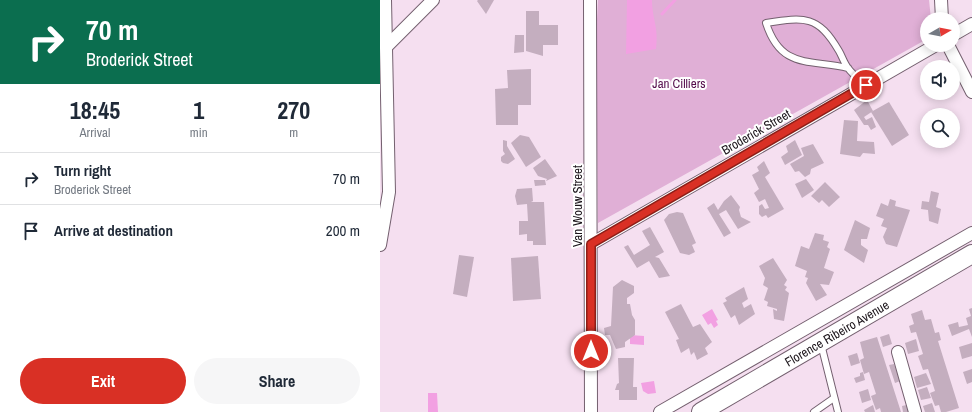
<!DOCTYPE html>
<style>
body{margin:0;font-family:"Archivo Narrow",sans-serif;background:#f6f6f7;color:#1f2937;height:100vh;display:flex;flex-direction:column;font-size:15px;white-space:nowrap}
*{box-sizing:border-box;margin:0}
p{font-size:13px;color:#747a83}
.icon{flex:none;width:22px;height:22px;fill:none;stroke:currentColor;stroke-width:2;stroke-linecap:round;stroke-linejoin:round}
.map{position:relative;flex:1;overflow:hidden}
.sheet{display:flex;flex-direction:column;background:#fff;width:380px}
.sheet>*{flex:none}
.guide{background:#0b6e4f;color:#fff;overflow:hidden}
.needle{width:26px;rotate:81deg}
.fabs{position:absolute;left:540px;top:12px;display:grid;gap:8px}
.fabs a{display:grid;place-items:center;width:40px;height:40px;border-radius:50%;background:#fff;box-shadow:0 2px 10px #0003;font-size:20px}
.pin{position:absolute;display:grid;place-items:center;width:34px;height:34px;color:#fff;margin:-17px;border:2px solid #fff;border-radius:50%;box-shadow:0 1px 4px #0007}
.me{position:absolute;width:44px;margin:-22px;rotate:0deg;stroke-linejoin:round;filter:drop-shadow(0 0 3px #0008)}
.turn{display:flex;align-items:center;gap:14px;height:84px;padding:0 20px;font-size:18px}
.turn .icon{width:52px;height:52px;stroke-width:2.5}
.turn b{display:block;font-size:28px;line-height:34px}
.eta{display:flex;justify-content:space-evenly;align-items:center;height:68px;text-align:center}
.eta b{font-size:24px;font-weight:800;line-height:28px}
.cta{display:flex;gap:8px;margin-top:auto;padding:8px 20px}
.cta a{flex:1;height:46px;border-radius:24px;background:#d93025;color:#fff;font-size:16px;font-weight:800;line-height:46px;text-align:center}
.cta a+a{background:#f6f6f7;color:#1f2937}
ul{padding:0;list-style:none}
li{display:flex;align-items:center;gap:12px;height:52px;padding:0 20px;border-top:1px solid #e0e1e3}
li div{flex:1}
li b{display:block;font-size:15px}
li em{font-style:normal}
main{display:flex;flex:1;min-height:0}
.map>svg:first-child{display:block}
.green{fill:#e0afd6}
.water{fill:#f2a0e2}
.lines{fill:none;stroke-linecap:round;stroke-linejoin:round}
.stream{stroke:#f2a0e2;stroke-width:3}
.building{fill:#c4aebf}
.lane-casing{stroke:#74606f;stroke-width:8}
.street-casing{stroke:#74606f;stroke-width:14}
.secondary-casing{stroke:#74606f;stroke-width:20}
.lane{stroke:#fff;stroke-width:6}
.street{stroke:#fff;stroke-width:12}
.secondary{stroke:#fff;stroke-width:18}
.route-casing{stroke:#8d1f18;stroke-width:10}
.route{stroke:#d93025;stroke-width:7}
.labels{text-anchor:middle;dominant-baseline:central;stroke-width:4;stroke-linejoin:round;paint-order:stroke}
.park-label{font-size:13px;fill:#550d4c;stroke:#fff}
.street-label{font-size:13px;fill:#1b141a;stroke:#fff}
</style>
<main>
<section class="sheet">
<div class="guide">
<div class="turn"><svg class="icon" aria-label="right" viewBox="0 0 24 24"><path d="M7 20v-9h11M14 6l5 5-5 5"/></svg><div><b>70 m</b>Broderick Street</div></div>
</div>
<div class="eta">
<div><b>18:45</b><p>Arrival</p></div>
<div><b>1</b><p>min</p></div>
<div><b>270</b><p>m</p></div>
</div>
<ul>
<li><svg class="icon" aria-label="right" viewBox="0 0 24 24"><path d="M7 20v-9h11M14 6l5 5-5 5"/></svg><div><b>Turn right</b><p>Broderick Street</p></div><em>70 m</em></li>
<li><svg class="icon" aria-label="arrive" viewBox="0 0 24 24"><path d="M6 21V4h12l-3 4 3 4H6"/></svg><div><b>Arrive at destination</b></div><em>200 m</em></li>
</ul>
<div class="cta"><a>Exit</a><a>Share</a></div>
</section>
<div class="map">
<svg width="592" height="412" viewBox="0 0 592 412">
<rect width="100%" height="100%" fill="#f5dff0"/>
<path class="green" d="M218,0H549L551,19H547V39L218,223L216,38Z"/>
<g class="water">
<path d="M247,0H272C272,19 279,27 276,49L246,54Z"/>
<path d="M332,309L338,320L336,321L338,325L334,328L331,323L328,325L322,315Z"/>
<path d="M250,335L264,336V345L250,344Z"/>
<path d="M274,381L276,393L268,394L263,391L261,383Z"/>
<path d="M48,393H57L58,412H48Z"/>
</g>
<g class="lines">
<path class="stream" d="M282,14L295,0"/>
</g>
<g class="building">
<path d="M98,0H114L106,14L97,1Z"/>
<path d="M146,11H159V25H178V45H163V56L146,51Z"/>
<path d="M135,35H144V52L134,53Z"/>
<path d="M151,69V105H138V125H116L115,89L128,88L127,70Z"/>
<path d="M487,100L493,111L484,117L486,120L492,117L496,127L491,130L488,125H484L474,110Z"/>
<path d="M509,102L529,135L512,146L491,112Z"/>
<path d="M464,120L478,121L477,141L494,142L495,154L483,153L480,157L460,154Z"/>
<path d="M140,135L149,137L161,157L146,167L131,143Z"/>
<path d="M123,140L127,141V146L135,159L128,164L123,163L121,161V157L125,154L123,151Z"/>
<path d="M415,140L422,155L405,165L401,157L408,152L406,146Z"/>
<path d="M433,144L444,163L431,169L430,174L425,177L419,171L415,172L410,164L424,156L421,148Z"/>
<path d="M165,159L177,176L166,181L167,179L158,176L153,168Z"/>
<path d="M384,161L390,173L385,177L404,209L388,218L386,215L382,217L379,214V206L382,204L385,209L389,208L385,199L379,202L374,193L379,189L372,175L379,171L377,167Z"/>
<path d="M426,179L434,190L422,198L415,184Z"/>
<path d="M154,180H165L166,185L155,186Z"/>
<path d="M445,182L460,197L449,207L442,200L439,203L431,196Z"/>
<path d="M152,188L153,201L151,202H164L166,245H153V241H147V234L139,235V221H148L147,204L137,205L135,196L137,189Z"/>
<path d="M551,191L559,193L556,207L561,209L558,224L549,221L548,210L541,209L542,201L549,202Z"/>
<path d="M351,195L360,207L359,210L361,217L371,222L358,229L346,210L339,214L351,233L344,237L327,208L334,203L338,210L344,201Z"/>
<path d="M510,199L516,201L515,206L530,210L517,247L506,244L503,237L507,228L501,226L504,219L496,216L501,203L508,206Z"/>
<path d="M297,212L303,213L316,243L312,245L315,252L309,255L300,253L284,220L289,214Z"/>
<path d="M475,220L490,228L487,239H481V245L488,250L484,263L464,250Z"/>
<path d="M270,227L284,252L275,257L279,258L290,276L279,278L269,261L257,268L244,247L248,245L254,255L270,245L262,231Z"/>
<path d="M435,233L444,235L443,240L449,242L447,247L450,249L444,268L454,272L449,285L440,284L447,295L436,301L426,283L428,278L425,277L427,271L415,266L421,246L429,249Z"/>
<path d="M79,255L94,257L87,297L73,294Z"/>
<path d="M158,256L161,299L133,301L131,258Z"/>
<path d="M393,258L407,280L404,285L407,287L405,290L409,293L404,321L394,319L393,309L397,311V309L387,306L388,302L384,300L388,288L383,285L385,278L379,266Z"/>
<path d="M242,280L254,286V293L247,298V304H250L252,315L255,320V335L245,342V347L236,349L230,335H225L224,328L231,326L233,287Z"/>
<path d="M364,287L368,299L362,303L364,308L371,304L375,314L359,325L355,315L351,318L343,303L347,301L345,298Z"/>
<path d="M301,304L313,327L320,324L332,342L325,348L328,354L317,360L314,352L311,355L309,348L301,353L296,340L299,339L285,312Z"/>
<path d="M592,308V337L589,329L572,336L568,325L578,322L579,327L588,325L586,318L591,316L589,309Z"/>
<path d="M542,310L545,320L551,319L555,333L559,332L561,340L558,341L579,408L566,412H561L559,405L555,406L550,393L555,391L548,369L543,370L538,356L543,354L536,332L531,333L529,326L534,324L531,314Z"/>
<path d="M509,334L512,344L503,347L500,337Z"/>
<path d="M497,337L521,412H501L500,408L496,410L491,396L496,394L489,372L484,374L480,360L484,358L480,342Z"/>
<path d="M536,339L539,351L528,354L525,343Z"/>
<path d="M592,343V356L582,359L579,347Z"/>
<path d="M477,353L480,363L471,366L468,356Z"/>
<path d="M238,358H254L253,387H257V400H239V390H235L237,384L239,383Z"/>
<path d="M514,364L517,372L520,371L523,380L515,383L509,365Z"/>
<path d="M592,369V382L587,384L583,372Z"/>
<path d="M483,372L485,380L476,383L474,378L480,376V373Z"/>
<path d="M546,373L551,384L537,388L534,377Z"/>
<path d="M547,387L551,398L541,400L538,390Z"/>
<path d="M488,389L491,400L482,403L479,392Z"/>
<path d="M552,403L555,412H545L543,406Z"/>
<path d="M531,404L533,412H523L522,406Z"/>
<path d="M493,405L495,412H485L484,410Z"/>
</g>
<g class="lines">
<g class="lane-casing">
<g id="lane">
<path d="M468,68C428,59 401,69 386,23C425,17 438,15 459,51C462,56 464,63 468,68C472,74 480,80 486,85"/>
<path d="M441,344L458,412"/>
<path d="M434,412L454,398"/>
</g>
</g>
<g class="street-casing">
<g id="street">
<path d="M210,0L211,412"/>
<path d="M561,0L562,19"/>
<path d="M573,35L592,24"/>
<path d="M568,45L592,92"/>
<path d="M7,46L53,0"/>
<path d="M211,244L556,45"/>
<path d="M0,245L9,192L5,0"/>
<path d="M518,352L535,412"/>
<path d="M280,412L592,233"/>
</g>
</g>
<g class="secondary-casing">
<g id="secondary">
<path id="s1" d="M321,412L592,254"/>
</g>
</g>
<use href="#lane" class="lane"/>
<use href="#street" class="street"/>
<use href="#secondary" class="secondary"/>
</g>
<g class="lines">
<g class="route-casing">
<path id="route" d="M211,351V244L486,85"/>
</g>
<use href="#route" class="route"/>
</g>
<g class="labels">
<g class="park-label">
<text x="299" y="83">Jan Cilliers</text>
</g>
<g class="street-label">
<text transform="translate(376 132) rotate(-30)">Broderick Street</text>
<text transform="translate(197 206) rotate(-90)">Van Wouw Street</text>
<text stroke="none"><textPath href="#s1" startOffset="157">Florence Ribeiro Avenue</textPath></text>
</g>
</g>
</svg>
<div class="fabs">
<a><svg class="needle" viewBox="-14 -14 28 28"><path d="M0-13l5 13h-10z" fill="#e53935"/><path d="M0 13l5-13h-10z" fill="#747a83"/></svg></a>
<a><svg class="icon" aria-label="sound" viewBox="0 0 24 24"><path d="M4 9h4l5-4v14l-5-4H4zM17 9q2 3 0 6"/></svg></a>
<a><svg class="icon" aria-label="search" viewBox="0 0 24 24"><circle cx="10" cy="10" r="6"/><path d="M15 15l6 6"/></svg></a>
</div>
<div class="pin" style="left:486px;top:85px;background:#d93025"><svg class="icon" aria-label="arrive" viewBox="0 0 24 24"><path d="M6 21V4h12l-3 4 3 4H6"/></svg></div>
<svg class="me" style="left:211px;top:351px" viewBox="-20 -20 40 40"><circle r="17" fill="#d93025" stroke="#fff" stroke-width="3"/><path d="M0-11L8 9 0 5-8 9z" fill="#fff"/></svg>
</div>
</main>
